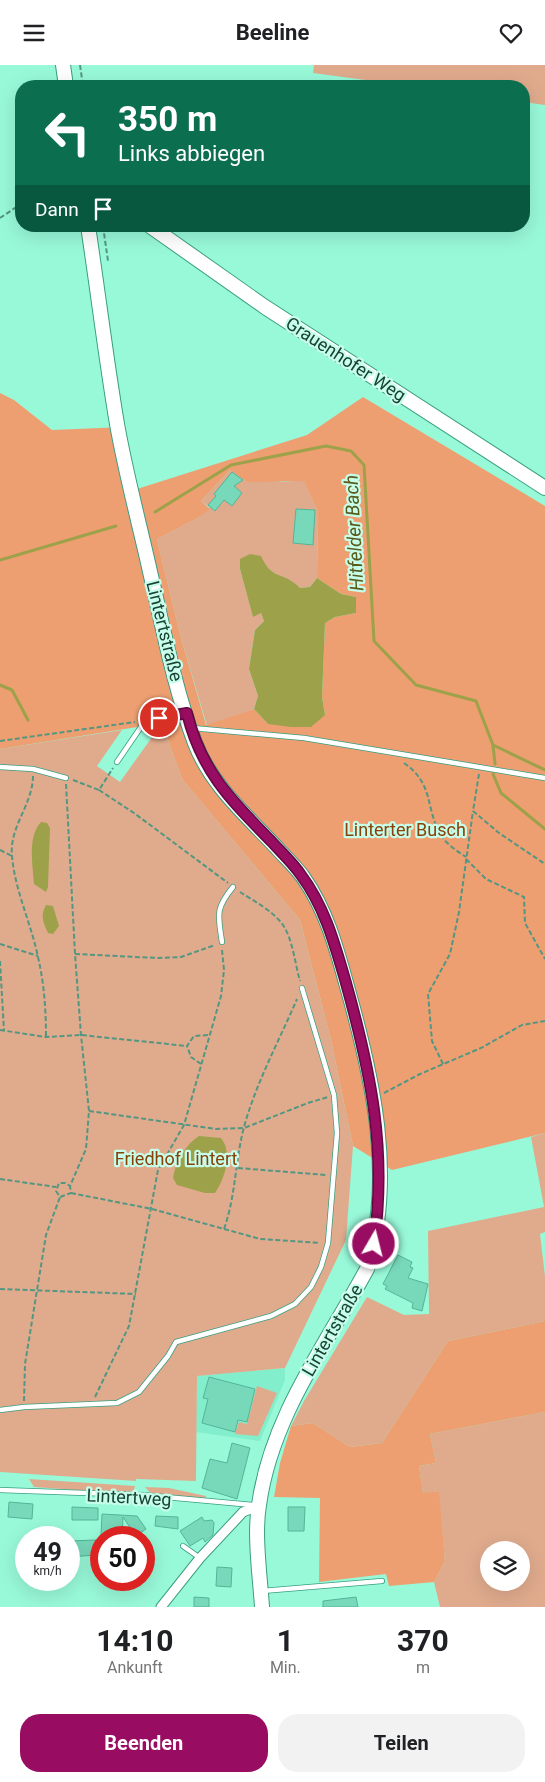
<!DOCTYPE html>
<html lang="de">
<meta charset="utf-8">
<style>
body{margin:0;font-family:Roboto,sans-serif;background:#f2f2f2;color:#202124;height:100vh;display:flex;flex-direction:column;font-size:19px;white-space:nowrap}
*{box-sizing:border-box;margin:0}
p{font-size:16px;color:#757577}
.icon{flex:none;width:28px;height:28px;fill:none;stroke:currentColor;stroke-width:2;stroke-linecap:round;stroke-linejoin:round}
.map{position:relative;height:1542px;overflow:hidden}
.panel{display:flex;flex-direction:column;background:#fff;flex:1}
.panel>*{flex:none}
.banner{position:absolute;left:15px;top:15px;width:515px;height:152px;border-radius:20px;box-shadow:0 5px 20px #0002;background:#0b6e4f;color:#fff;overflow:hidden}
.fabs{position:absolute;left:480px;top:1476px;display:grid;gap:10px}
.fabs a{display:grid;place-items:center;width:50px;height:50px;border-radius:50%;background:#fff;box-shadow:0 5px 20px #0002;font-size:25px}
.speed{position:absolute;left:15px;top:1461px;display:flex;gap:10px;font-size:25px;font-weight:700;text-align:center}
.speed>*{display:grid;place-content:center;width:65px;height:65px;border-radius:50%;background:#fff;box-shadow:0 5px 20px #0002;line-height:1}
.speed small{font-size:12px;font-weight:400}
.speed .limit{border:8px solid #d22;background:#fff;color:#111}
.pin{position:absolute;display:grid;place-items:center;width:42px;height:42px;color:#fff;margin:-21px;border:2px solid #fff;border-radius:50%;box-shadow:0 1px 5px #0007}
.me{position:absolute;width:55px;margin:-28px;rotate:8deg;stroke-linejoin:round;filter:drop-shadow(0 0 4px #0008)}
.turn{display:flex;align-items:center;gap:18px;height:105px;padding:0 20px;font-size:22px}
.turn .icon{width:65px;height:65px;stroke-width:2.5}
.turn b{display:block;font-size:35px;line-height:42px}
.then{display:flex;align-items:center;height:48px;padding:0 20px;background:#0003;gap:10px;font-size:19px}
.eta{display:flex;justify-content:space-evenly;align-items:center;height:85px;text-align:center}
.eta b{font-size:30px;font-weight:700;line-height:35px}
.action{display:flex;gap:10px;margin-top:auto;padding:10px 20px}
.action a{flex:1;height:58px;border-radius:20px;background:#980d62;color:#fff;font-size:20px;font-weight:700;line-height:58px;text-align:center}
.action a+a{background:#f2f2f2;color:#202124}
header{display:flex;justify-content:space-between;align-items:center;height:65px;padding:0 20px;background:#fff;font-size:22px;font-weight:700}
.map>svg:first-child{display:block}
.built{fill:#83eecc}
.green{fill:#e0ab8d;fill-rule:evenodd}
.forest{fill:#ed9f71;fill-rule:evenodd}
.water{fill:#9da149}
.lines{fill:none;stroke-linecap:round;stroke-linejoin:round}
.stream{stroke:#9da149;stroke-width:3}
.building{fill:#78d8ba;stroke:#53b598}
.lane-casing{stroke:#399e81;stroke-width:6}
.street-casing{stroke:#399e81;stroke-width:11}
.secondary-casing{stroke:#399e81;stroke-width:16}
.path{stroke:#539681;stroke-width:2;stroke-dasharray:5 2.5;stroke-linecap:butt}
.lane{stroke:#fff;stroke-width:4.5}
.street{stroke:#fff;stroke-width:9}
.secondary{stroke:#fff;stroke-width:14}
.route-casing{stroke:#630840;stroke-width:12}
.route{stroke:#980d62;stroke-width:9}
.labels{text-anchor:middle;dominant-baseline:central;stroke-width:4.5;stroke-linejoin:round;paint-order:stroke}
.street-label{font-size:18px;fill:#194236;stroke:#c7feea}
.park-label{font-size:18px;fill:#87410b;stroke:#c7feea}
.water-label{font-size:19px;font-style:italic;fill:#585a19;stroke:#c7feea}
</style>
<header><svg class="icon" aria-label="menu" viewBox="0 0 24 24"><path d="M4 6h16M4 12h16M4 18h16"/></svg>Beeline<svg class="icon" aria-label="heart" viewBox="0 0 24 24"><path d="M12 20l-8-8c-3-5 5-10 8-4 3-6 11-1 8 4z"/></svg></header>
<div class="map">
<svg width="545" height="1542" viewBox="0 0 545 1542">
<rect width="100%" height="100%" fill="#98f9d9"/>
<path class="built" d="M285,1303V1315L260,1376L196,1367L197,1311Z"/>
<g class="green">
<path d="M314,0H545V40L524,37V21H410L313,8Z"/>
<path d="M230,405L282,417L304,415L318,447L317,513L310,522L300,523C288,511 276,513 265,500L240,504L253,551L261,548L264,556L255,565L249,604L258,631L254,644L207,661L180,569L157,474L198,453L210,443L201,436Z"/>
<path d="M162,658L182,714L300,855L331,975L353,1081L346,1175L285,1303L197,1311L196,1416L136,1414V1416L0,1407V684L122,665L97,701L120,717Z"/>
<path d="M545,1068V1167L540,1169L545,1211V1256L448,1276L382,1378L350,1382L313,1358L291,1361L304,1336L367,1232L404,1250L429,1249L428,1166L544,1142L531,1072Z"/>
<path d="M257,1321L277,1328L258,1371L235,1369L239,1357L247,1359Z"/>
<path d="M545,1347V1542H440L434,1517L445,1496L438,1426L423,1429L419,1401L436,1398L430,1369ZM489,1485H521V1518H489Z"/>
<path d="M29,1414L135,1421L134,1425L129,1429L34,1422Z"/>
<path d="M145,1422L169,1423L206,1431L205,1434L153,1431Z"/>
</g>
<g class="forest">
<path d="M0,328L14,335L52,365L123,362L137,424L307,370L363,332L545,441V1068L392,1105L353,1081L331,975L300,855L182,714L162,658L0,684ZM230,405L248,417L304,416L318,447L317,513L341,529L356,532V548L335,552L325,558L322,632L325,650L268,659L254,644L206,660L180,569L157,474L198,453L210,444L201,436Z"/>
<path d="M545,1256V1347L430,1369L436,1398L419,1401L423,1428L439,1426L445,1496L434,1517L389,1521L386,1509L319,1517L320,1433L274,1432L280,1398L291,1361L313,1358L350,1382L382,1378L448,1276Z"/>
</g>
<g class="water">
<path d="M250,489L261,491C272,516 284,506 300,523L310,522L317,513L341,529L356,532V548L335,552L325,558L322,632L325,650L311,662H291L268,659L254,644L258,631L249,604L255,565L264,556L261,548L253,552L240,504V494Z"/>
<path d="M41,757L47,758L50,763L48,822L46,827L34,819C33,800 27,772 41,757Z"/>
<path d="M46,840L53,841L59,861L53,869L48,868C43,857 40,851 46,840Z"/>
<path d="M199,1071L221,1073C233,1088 225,1113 215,1128H205L177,1120L173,1113C175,1098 186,1079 199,1071Z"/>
</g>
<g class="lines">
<g class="stream">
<path d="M155,447L231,400L326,381L351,386L364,400L374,576L416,620L476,636L493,680L495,699"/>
<path d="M0,495L116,461"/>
<path d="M0,620L12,625L28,655"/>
<path d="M493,680L545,705"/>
<path d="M493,709L501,728L545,764"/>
</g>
</g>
<g class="building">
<path d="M232,407L243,415L234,421L242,428L232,441L224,435L215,446L208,440L216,431L214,429Z"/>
<path d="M296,444L315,445L313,480L293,478Z"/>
<path d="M398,1190L412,1197L410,1202L413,1203L408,1213L428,1219L422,1246L412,1243L413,1238L385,1224L387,1221L383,1219Z"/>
<path d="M209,1312L255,1324L247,1357L238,1355L235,1367L202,1358L208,1334L203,1333Z"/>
<path d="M232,1378L250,1383L237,1434L202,1423L210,1394L227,1398Z"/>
<path d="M9,1437L33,1439L32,1454L8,1452Z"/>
<path d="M72,1442L98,1443V1455H72Z"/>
<path d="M288,1442H305L304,1466H288Z"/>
<path d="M102,1449L137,1451L146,1464L136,1471L123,1452L122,1472L101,1471Z"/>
<path d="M156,1451L178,1452V1464L155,1461Z"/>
<path d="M202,1452L204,1456L212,1455L214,1458L213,1470L205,1477L203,1473L190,1481L180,1466Z"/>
<path d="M96,1475L97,1490L69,1492V1476Z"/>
<path d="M217,1502L232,1503L231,1522L216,1521Z"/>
<path d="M194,1532L209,1533V1542H194Z"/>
<path d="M356,1532L358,1542H323V1536Z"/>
</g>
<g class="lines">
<g class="lane-casing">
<g id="lane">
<path d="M192,663L304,673L545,713"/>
<path d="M117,697L145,656L183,649"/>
<path d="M0,702L33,704L66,713"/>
<path d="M222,877C218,850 215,844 233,822"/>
<path d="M0,1345L24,1342L117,1338L139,1327L168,1291L176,1277L271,1251L295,1239L311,1222L321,1202L328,1178L337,1068L334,1030L302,923"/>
<path d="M0,1425L143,1430L253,1440"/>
<path d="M183,1481L200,1493"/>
<path d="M262,1526L382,1516"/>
</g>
</g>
<g class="street-casing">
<path id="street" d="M161,1542L200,1493L243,1447L258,1441"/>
</g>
<g class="secondary-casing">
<g id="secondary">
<path d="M63,0L66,21"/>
<path d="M88,161C98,227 106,294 117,359C126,410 140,461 151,511C164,567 175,625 195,678C211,720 247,751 277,783C285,792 295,801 303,812C327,846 337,885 348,925C373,1014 395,1112 367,1204C326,1280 271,1352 259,1440C254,1470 260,1511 262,1542"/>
<path d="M150,161L265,242L545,423"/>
</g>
</g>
<g class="path">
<path d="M80,0L83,21"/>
<path d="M0,153L21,139"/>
<path d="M103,161L108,196"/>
<path d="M0,676L135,657"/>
<path d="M404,698C434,719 425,741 440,769C446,779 457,786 466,792"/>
<path d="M479,709L473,746L499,768L545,799"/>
<path d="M33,711C33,739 9,762 12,791C15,826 31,858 38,892C44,918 46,944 46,972"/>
<path d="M73,715L99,725L113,703"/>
<path d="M66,719L75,889L81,970L89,1046L86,1084L70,1121L71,1128L60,1132L56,1126L59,1118H65L70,1121"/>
<path d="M99,725L134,748L228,818"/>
<path d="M0,785L12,791"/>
<path d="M466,794L486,814L524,832L525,858L545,894"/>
<path d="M240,827C254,836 273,846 283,860C293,875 295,899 300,916"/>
<path d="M0,879L38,891"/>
<path d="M75,889L158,893L181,892L215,880"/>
<path d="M0,896L4,966"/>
<path d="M0,965L46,972L81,970L187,981"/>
<path d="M201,999L191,992L187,981L194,971L209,970"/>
<path d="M443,999L432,976L428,929L450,889L459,847L473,746"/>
<path d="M384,1028L420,1009L481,983L522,960L545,956"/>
<path d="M89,1046L216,1064L244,1063L308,1038L328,1032"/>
<path d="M238,1103L326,1110"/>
<path d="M0,1114L56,1122"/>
<path d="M71,1128L152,1144L260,1174L320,1178"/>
<path d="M224,1164C236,1130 235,1096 244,1062C256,1018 279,976 297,934"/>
<path d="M0,1224L136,1229"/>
<path d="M95,1332L129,1261L158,1105L184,1060L221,931L224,905L222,885"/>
<path d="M24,1336L25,1299L46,1170L60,1132"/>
</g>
<use href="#lane" class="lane"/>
<use href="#street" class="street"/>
<use href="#secondary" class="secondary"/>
</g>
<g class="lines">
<g class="route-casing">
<path id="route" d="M159,653L187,648C201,706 231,735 271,776C281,787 293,798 301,810C325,842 335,880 346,918C371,1008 387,1085 374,1179"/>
</g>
<use href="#route" class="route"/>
</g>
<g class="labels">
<g class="street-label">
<text transform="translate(346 294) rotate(33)">Grauenhofer Weg</text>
<text transform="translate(165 566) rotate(76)">Lintertstraße</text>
<text transform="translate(332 1265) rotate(-60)">Lintertstraße</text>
<text transform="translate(129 1432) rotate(3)">Lintertweg</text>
</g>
<g class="park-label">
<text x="405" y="764">Linterter Busch</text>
<text x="176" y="1093">Friedhof Lintert</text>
</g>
<g class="water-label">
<text transform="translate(354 468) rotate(-93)">Hitfelder Bach</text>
</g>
</g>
</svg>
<div class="fabs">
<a><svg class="icon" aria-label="layers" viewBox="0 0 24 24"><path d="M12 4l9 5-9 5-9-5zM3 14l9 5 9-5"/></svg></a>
</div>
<div class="speed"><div>49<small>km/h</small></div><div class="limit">50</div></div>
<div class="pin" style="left:159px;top:653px;background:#d93025"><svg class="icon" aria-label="arrive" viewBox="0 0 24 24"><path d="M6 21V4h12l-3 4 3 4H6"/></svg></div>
<svg class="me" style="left:374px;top:1179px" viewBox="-20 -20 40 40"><circle r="17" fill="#980d62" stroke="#fff" stroke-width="3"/><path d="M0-11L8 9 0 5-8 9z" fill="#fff"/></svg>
<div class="banner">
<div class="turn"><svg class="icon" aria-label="left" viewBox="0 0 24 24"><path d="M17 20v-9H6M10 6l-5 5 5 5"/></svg><div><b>350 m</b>Links abbiegen</div></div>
<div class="then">Dann<svg class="icon" aria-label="arrive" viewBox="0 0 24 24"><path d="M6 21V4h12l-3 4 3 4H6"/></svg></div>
</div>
</div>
<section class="panel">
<div class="eta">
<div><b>14:10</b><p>Ankunft</p></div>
<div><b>1</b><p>Min.</p></div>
<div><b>370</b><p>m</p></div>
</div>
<div class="action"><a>Beenden</a><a>Teilen</a></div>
</section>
